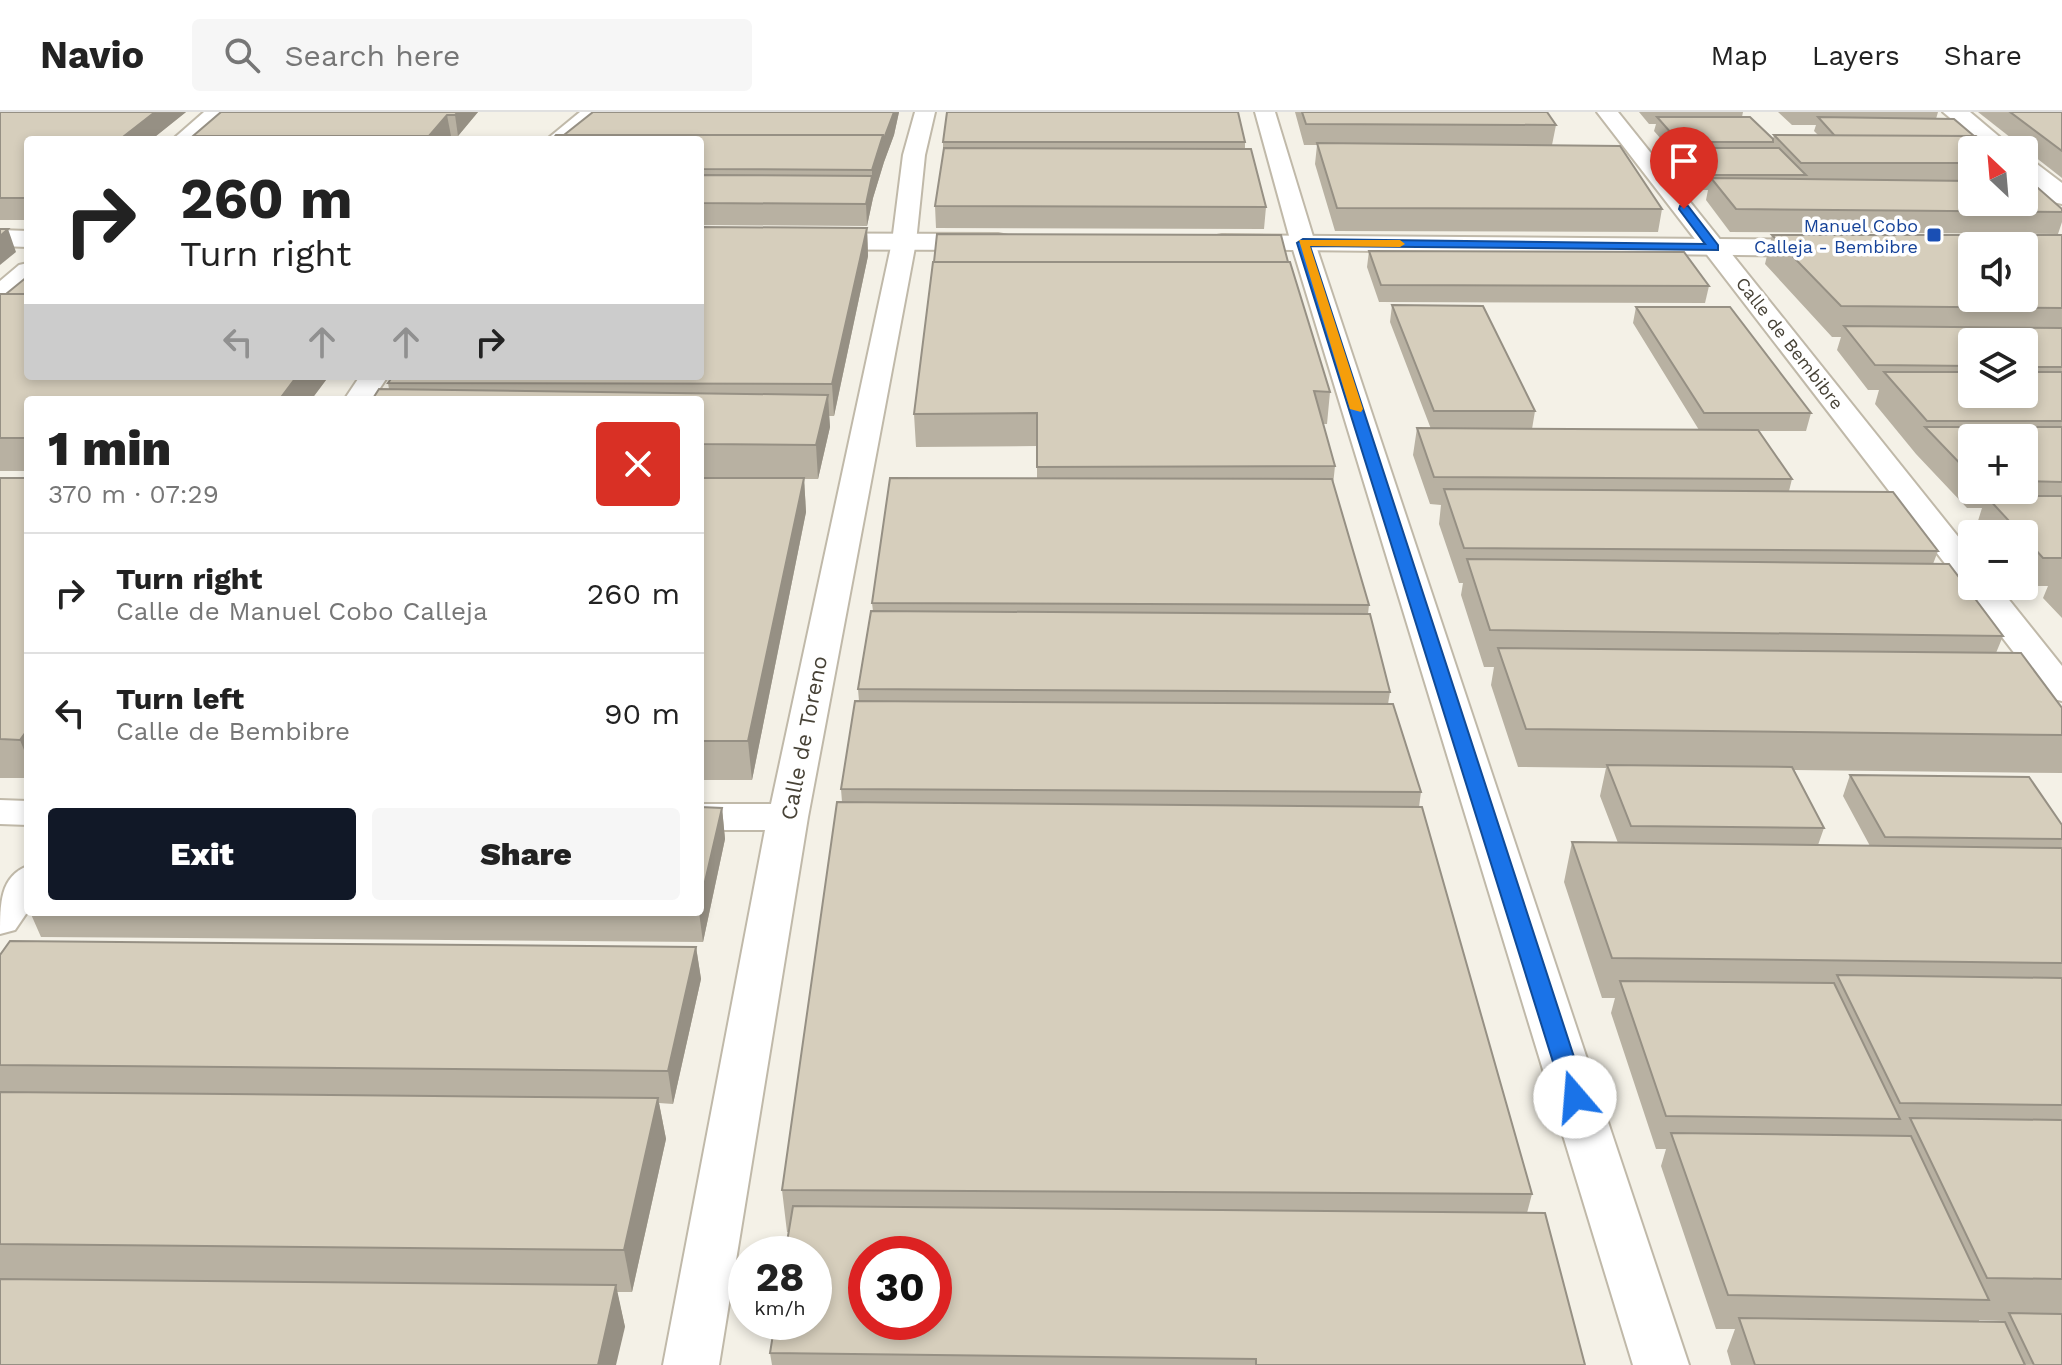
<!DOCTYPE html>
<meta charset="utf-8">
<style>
body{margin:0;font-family:"Work Sans",sans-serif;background:#f6f6f6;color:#222;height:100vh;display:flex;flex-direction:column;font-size:30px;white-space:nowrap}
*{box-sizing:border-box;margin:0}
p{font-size:26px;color:#767676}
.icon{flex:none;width:44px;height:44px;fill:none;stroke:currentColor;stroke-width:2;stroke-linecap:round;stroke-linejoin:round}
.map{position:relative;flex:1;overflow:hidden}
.panel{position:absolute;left:24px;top:284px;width:680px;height:520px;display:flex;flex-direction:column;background:#fff;border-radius:8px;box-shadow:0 4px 12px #0003}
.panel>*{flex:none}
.banner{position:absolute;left:24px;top:24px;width:680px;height:244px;border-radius:8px;box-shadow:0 4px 12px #0003;background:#fff;color:#222;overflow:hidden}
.needle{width:52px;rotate:334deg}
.fabs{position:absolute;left:1958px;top:24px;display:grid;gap:16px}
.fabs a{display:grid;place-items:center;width:80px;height:80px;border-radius:8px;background:#fff;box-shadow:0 4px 12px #0003;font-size:40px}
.speed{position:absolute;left:728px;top:1124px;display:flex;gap:16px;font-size:40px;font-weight:700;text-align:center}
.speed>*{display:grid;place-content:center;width:104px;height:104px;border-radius:50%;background:#fff;box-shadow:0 4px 12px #0003;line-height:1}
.speed small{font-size:20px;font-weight:400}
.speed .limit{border:12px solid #d22;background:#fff;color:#111}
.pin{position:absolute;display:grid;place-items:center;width:68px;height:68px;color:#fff;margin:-82px -34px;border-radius:50% 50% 50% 0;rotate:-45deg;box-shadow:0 0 8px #0007}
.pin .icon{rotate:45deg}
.me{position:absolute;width:88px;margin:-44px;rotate:342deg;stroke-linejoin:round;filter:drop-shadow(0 0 6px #0008)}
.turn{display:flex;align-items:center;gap:28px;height:168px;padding:0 24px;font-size:36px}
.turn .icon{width:104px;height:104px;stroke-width:2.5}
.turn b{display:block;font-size:56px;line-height:68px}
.lanes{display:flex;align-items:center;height:76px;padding:0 24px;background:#0003;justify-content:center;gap:40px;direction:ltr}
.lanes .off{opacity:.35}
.round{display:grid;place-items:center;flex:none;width:84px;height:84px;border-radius:8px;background:#f6f6f6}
.head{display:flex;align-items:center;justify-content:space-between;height:136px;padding:0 24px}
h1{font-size:48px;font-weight:800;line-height:60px}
.cta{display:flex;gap:16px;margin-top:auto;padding:16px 24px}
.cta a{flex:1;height:92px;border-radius:8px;background:#111827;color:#fff;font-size:32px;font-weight:800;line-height:92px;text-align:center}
.cta a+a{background:#f6f6f6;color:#222}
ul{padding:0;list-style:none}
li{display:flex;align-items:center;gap:24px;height:120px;padding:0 24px;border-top:2px solid #e0e0e0}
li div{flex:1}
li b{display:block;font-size:30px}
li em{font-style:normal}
header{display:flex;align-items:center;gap:48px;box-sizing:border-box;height:112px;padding:0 40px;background:#fff;border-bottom:2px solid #e0e0e0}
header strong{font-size:38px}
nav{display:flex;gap:44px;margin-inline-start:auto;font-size:28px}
.search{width:560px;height:72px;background:#f6f6f6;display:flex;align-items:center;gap:20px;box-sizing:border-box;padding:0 28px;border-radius:8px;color:#767676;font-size:30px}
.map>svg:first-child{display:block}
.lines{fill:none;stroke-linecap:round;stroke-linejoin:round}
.minor-casing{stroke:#c0b9a9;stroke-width:4}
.tertiary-casing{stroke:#c0b9a9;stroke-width:4}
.minor{fill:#fff;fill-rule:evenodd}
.tertiary{fill:#fff;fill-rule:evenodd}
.wall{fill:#b8b1a2;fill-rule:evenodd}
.shaded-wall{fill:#969084}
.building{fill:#d6cebc;stroke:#969084;stroke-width:2;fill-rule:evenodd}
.route{fill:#1a73e8;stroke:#114b97;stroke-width:2}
.slow{fill:#f59e0b}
.transit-dot{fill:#1a4fb4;stroke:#fff;stroke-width:3}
.labels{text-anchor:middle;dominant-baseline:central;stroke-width:7;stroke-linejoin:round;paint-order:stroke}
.far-transit-label{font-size:18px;fill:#164399;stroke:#fff;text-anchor:end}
.far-street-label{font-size:18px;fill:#474236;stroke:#fff}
.street-label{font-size:22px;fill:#474236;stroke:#fff}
</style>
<header>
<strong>Navio</strong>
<div class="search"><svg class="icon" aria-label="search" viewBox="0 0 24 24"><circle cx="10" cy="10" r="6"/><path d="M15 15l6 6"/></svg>Search here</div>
<nav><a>Map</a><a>Layers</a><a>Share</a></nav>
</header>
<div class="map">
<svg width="2062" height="1253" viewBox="0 0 2062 1253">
<rect width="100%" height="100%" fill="#f4f1e7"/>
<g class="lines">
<g class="minor-casing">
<g id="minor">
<path d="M204,0H226L195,28H172Z"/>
<path d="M580,0H603L569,28H546Z"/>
<path d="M915,0H935L925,43L916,130L808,705L719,1253H663L765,718H700V692H771L892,130L903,43Z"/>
<path d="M1255,0H1275L1315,131L1689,1253H1633L1291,131Z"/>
<path d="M1597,0H1618L1972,442V474H1998L2062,554V589L2049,586L1968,481L1964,472L1960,471Z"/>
<path d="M28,151V171L9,187L0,190V169L19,153Z"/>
<path d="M360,264H388L372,288H344Z"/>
<path d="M0,688L28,689V713L0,712Z"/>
<path d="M28,754V799L15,818L0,822C0,792 0,764 28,754Z"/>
</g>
</g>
<g class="tertiary-casing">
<g id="tertiary">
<path d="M1943,0H1970L2015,38H1988Z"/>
<path d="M2024,46L2033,49L2062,71V92L2053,90L2024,66Z"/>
<path d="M0,118L28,119V135L0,134Z"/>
<path d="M700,121L998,122L1008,124L1012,130L1008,136L998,138L700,137Z"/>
<path d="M1222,123L1830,128L1840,130L1844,136L1840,142L1830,144L1212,137L1208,131L1212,125Z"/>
</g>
</g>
<use href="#minor" class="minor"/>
<use href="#tertiary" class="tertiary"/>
</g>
<g class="wall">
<path d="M0,0H186L151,28H28V108H0Z"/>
<path d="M221,0H478L458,24H451L447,28H194L193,24Z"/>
<path d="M593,0H899L894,23L884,50L873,86L867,114L700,113V28L564,23Z"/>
<path d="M1295,0H1547L1556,13L1552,33L1662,97L1658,120L1335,119L1315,52L1317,33H1304Z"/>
<path d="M1639,0H1743L1742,5L1773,27L1774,23H1818L1814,19L1816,13H1792L1778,0H1938L1936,7L1972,38V90L2062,97V110L2058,122L1730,120L1706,88L1708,78H1701L1678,51L1679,44H1676L1654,19L1656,12H1649Z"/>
<path d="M1978,0H2062V66Z"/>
<path d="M943,30H1245V37L1266,95L1264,117L936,116L935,94L943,42Z"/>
<path d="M867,116L868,144L834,304H829L830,315L818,367H804L806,400L752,668H700V288L389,277L388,271Z"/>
<path d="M1772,123H2062V506L2043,486L2048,474H2032L2024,464V422H1986L1977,412L1982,396H1967L1916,342L1875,292L1879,278H1868L1837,238L1841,225H1832L1765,152ZM1972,230H2024V282H1972ZM1972,326H2024V378H1972Z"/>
<path d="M1369,139L1709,174L1705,191L1379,190L1367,155Z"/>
<path d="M1288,150L1330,280L1327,312H1323L1335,354L1333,373L1369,493L1368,502L1390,580L1388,592L1421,680L1419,695L1532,1082L1527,1101L1585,1253H772L770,1241L789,1120H787L782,1078L842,690L841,677L859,589L858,577L873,499L872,491L1037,366V334L916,335L914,302Z"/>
<path d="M0,182L28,264H329L311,288H28V359H0Z"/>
<path d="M1392,193L1535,299L1532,317L1699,318L1633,211L1636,195L1811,301L1806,319H1759L1792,367L1789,379L1938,439L1933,452L2003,524L1996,541L2062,596V661L1794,658L1824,716L1818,733L1870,734L1843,684L1850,663L2062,713V1253H1731L1727,1239L1735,1217H1716L1661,1054L1666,1037H1656L1611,901L1615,886H1602L1564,770L1572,730L1618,731L1600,684L1606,656L1518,655L1491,573L1494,555H1484L1461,483L1463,471H1459L1439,412L1441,393L1430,392L1413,343L1417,316L1431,317L1390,210ZM1979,1208L2005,1209V1210L1979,1209Z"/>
<rect x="0" y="366" width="28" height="300"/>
<path d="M722,696L725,727L703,830L41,825L30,800H700Z"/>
<path d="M696,835L701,867L673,992L659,991L666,1027L632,1180H617L625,1215L0,1253V843Z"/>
</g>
<g class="shaded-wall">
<path d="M155,0H186L151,28H119Z"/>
<path d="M458,0H478L458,24L455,3Z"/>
<path d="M894,0H899L894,23L884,50L873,86L867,114L866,92L872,64V58L883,23Z"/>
<path d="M447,3L451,24L447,28H429V24Z"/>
<path d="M867,116L868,144L834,304L832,272Z"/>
<path d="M8,117L16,140L0,153V124Z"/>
<path d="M297,264H329L311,288H279Z"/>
<path d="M828,283L830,315L818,367L816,333Z"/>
<path d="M804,366L806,400L752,668L748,629Z"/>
<path d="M28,617V648L20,628Z"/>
<path d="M722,696L725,727L703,830L699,800H700V791Z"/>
<path d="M696,835L701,867L673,992L668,959Z"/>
<path d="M658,986L666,1027L632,1180L624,1138Z"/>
<path d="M616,1173L625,1215L616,1253H598Z"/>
</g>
<g class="building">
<path d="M0,0H155L119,28H28V86H0Z"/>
<path d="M221,0H458L455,3H447L429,24H193Z"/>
<path d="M593,0H894L883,29V23H564Z"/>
<path d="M947,0H1238L1245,30H943Z"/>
<path d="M1302,0H1547L1556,13L1306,12Z"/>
<path d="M2010,0H2062V39Z"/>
<path d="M1657,5H1750L1773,27V30H1679Z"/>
<path d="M1818,5L1954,7L1974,24H1835Z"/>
<path d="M556,23H883L872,58L700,57V28H552Z"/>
<path d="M1774,23L1976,24L1993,38H1972V51H1801Z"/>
<path d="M1317,31L1620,34L1662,97L1337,96Z"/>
<path d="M944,36L1251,37L1266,95L935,94Z"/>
<path d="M1681,36H1779L1806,63H1704Z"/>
<path d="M700,63L872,64L866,92L700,91Z"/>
<path d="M1711,66L1972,69V90H2024V69H2030L2062,97V100L1736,97Z"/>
<path d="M700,115L867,116L832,272L388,271L393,264H700Z"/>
<path d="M0,117H8L0,124Z"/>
<path d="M937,122L1281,123L1288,150H934Z"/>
<path d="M1772,123H2062V196L1841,194ZM1972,134H2024V186H1972Z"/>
<path d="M1369,139L1684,140L1709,174L1381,173Z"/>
<path d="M933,150H1290L1330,280L1314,279L1335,354L1037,355V301L914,302Z"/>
<path d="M28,164V182H6Z"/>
<path d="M0,182H28V264H297L279,288H28V326H0Z"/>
<path d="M1392,193L1483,194L1535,299H1434Z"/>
<path d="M1636,195H1730L1811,301H1704Z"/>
<path d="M1844,214L2062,216V255H2024V230H1972V254L1875,253Z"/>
<path d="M1884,260H1972V282H2024V260H2062V309H1927Z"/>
<path d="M379,277L828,283L816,333L700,332V288H372Z"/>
<path d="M1925,315H2062V370L2024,369V326H1972V364Z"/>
<path d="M1417,316L1758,318L1792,367L1434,365Z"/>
<path d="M0,366H28V617L20,628L0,627Z"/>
<path d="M700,366H804L748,629H700Z"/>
<path d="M890,366L1332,367L1369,493L872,491Z"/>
<path d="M1444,377L1893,380L1938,439L1464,436Z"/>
<path d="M1986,384H2062V446H2043L2024,425V422H2021Z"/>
<path d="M1467,447L1949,452L2003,524L1490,518Z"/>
<path d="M871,499L1370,502L1390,580L858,577Z"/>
<path d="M1498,536L2021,541L2062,596V623L1526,617Z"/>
<path d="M855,589L1393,592L1421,680L841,677Z"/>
<path d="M1607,653L1792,655L1824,716L1631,714Z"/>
<path d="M1850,663L2029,665L2062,713V727L1885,725Z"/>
<path d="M837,690L1422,695L1532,1082L782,1078Z"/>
<path d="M700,695L722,696L700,791Z"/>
<path d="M1572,730L2062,736V851L1612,846Z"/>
<path d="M10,829L696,835L668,959L0,953V843Z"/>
<path d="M1837,863L2062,866V993L1900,991Z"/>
<path d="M1620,869L1834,871L1900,1007L1666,1004Z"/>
<path d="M0,980L658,986L624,1138L0,1132Z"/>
<path d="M1910,1006L2062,1008V1167L1987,1166Z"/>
<path d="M1671,1021L1911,1024L1989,1188L1728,1183Z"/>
<path d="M793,1094L1545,1101L1585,1253H1256V1247L770,1241L775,1210H814V1142H785ZM866,1142H934V1210H866Z"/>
<path d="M0,1167L616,1173L598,1253H0Z"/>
<path d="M2009,1201L2062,1202V1253H2034Z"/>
<path d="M1739,1206L2005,1210L2025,1253H1755Z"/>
</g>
<path class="route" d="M1680,94H1688L1718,133V138L1310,134L1587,985L1584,991L1575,994L1567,991L1564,985L1297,131L1303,127L1705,132L1679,97Z"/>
<path class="slow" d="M1299,128H1400L1405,132L1400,135L1310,134L1363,297L1361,300L1350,297Z"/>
<rect class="transit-dot" x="1926" y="115" width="16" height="16" rx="4"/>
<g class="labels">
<g class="far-transit-label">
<text x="1918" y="113">Manuel Cobo<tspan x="1918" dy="21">Calleja - Bembibre</tspan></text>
</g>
<g class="far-street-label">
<text transform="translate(1790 231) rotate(52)">Calle de Bembibre</text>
</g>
<g class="street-label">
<text transform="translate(804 626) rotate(-79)">Calle de Toreno</text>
</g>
</g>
</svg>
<div class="fabs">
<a><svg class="needle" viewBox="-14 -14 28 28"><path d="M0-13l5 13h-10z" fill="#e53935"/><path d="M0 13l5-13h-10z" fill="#767676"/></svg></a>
<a><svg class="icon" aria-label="sound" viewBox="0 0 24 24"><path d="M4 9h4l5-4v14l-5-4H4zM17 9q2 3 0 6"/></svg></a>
<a><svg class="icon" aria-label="layers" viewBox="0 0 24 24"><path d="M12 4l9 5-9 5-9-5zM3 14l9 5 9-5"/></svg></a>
<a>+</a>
<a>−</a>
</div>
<div class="speed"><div>28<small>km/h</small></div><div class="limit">30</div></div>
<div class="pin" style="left:1684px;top:97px;background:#d93025"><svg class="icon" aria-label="arrive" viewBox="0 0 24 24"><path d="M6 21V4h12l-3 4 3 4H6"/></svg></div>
<svg class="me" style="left:1575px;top:985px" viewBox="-20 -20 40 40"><circle r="19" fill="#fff"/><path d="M0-13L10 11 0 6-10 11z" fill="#1a73e8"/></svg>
<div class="banner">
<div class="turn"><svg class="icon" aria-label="right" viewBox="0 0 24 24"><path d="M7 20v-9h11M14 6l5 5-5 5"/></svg><div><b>260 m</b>Turn right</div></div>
<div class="lanes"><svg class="icon off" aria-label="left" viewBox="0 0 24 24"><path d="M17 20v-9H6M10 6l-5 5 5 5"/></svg><svg class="icon off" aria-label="ahead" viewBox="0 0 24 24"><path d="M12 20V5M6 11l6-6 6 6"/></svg><svg class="icon off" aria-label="ahead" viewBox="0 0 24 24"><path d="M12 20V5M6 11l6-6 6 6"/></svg><svg class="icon" aria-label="right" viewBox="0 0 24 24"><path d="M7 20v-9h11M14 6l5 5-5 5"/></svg></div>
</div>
<section class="panel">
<div class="head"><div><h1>1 min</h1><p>370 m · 07:29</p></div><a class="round" style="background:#d93025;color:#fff"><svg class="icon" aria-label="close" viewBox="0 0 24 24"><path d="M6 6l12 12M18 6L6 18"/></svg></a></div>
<ul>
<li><svg class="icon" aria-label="right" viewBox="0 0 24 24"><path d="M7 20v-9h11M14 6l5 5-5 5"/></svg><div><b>Turn right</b><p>Calle de Manuel Cobo Calleja</p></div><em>260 m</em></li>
<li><svg class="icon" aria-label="left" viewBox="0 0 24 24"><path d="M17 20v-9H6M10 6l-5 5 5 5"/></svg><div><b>Turn left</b><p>Calle de Bembibre</p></div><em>90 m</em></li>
</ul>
<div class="cta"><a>Exit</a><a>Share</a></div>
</section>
</div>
